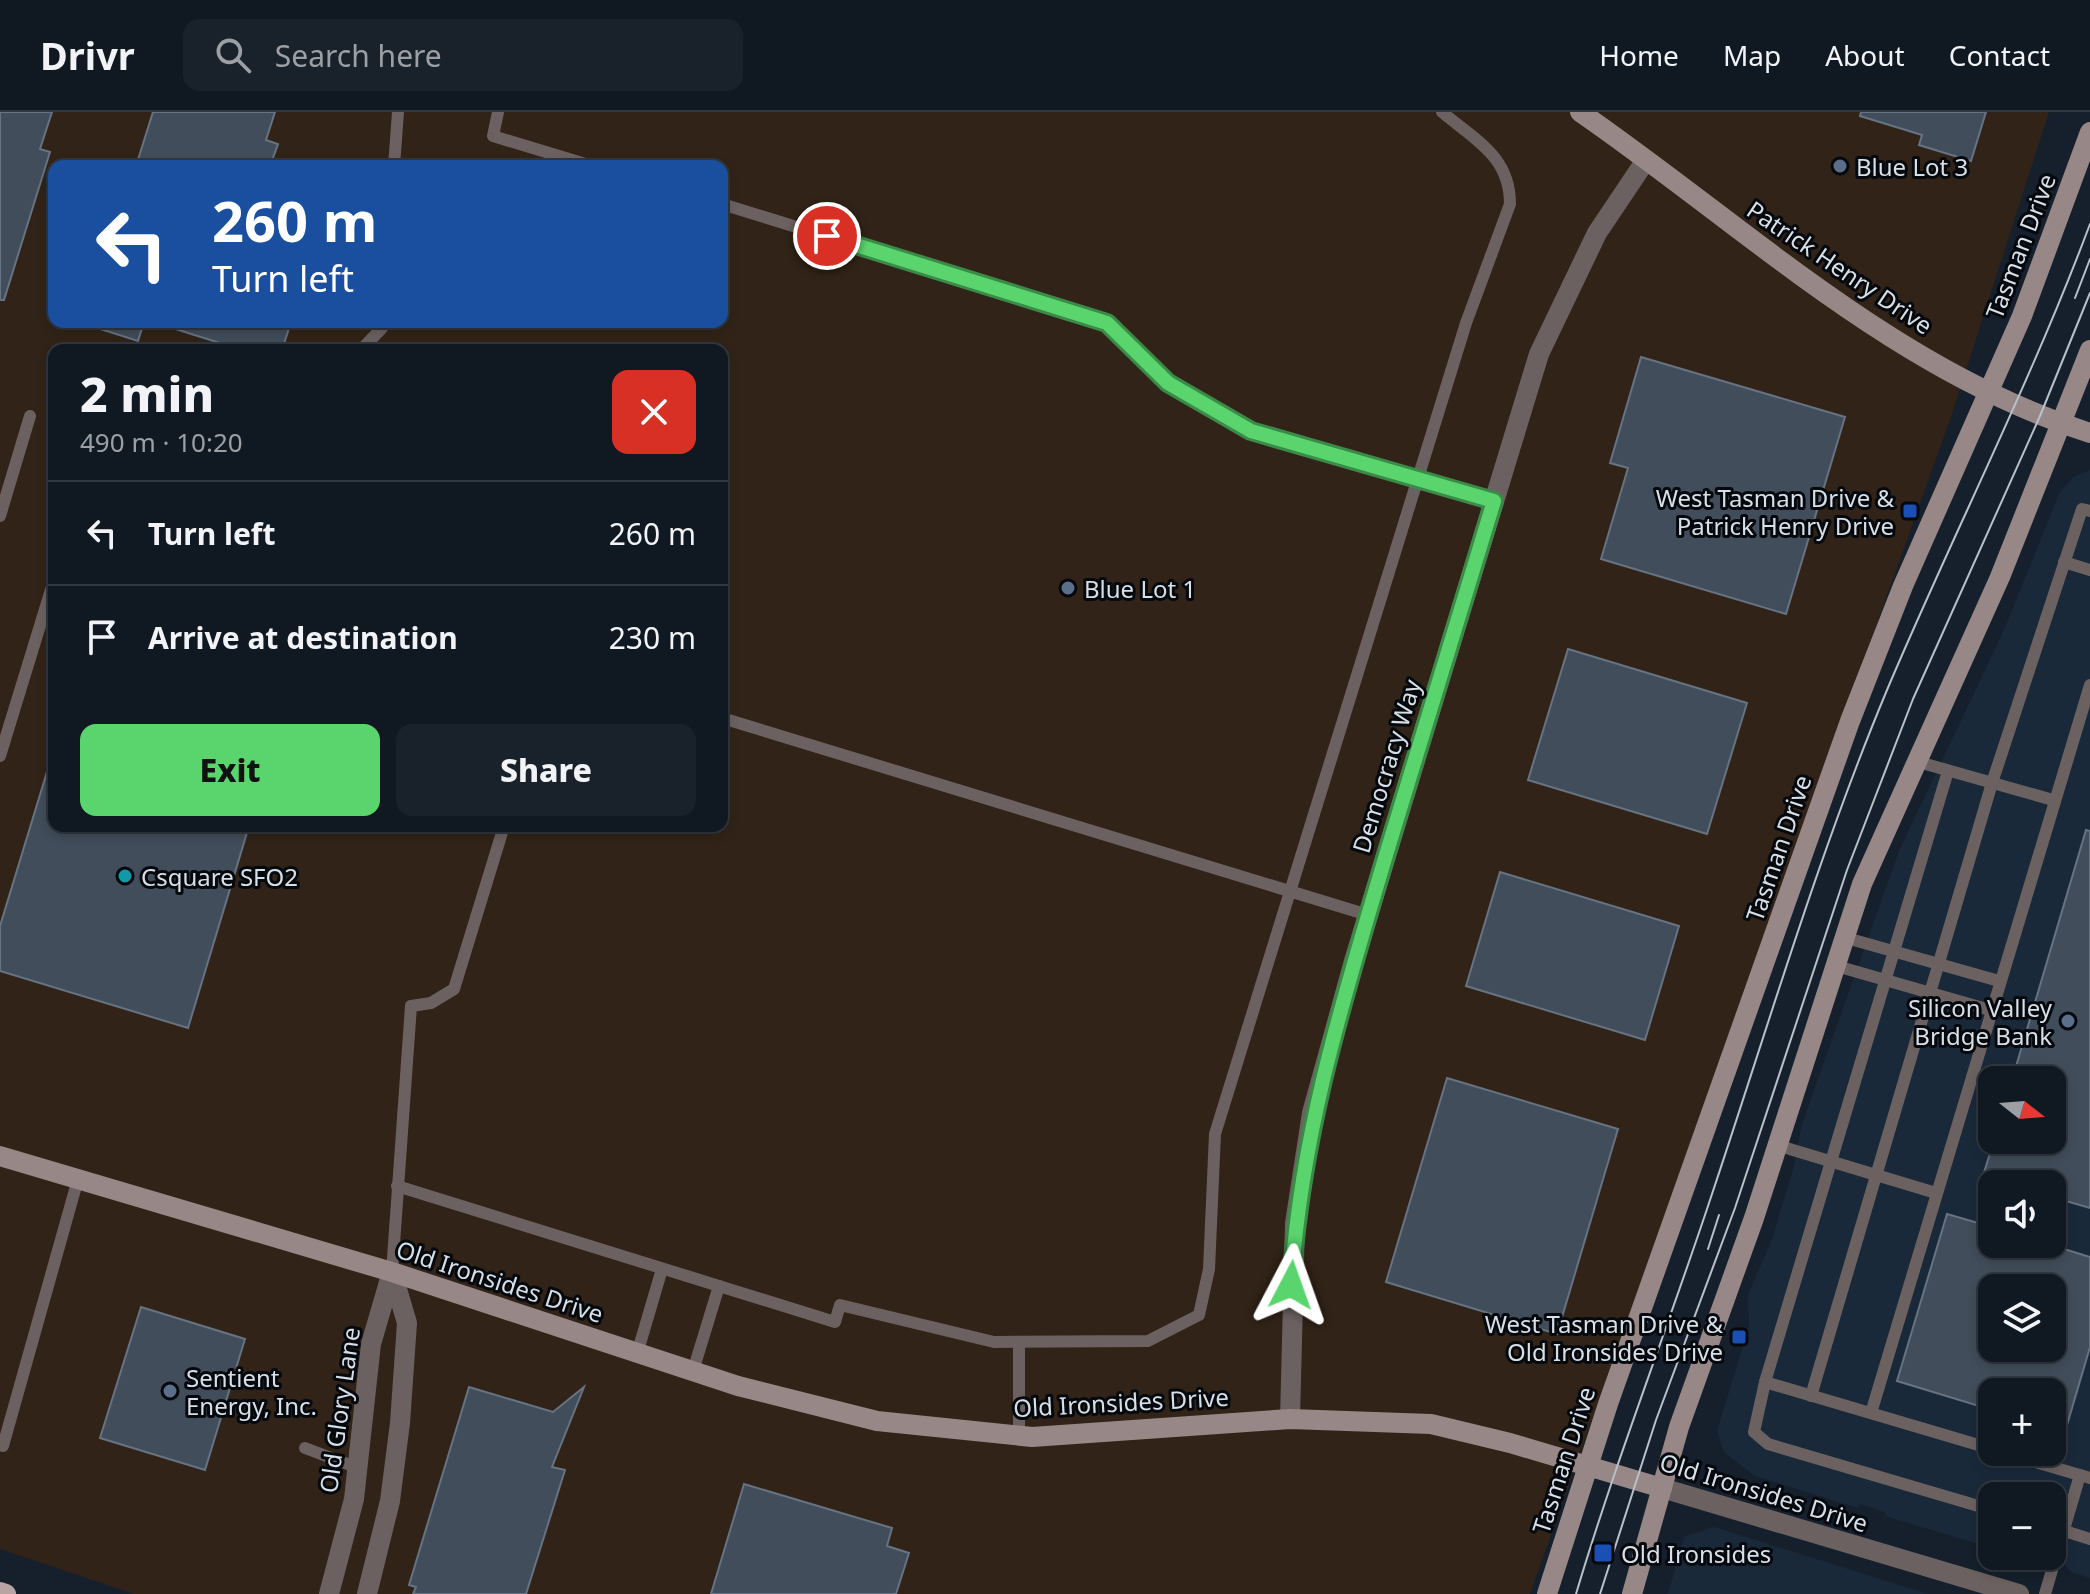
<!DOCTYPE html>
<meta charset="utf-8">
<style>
body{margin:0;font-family:"Noto Sans",sans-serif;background:#19212a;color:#f1f3f6;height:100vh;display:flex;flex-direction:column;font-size:30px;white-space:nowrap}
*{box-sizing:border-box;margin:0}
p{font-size:26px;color:#9ca0a5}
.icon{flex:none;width:44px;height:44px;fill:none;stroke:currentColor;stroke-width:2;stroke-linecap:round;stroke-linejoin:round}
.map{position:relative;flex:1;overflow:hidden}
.panel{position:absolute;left:48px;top:232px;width:680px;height:488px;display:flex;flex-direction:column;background:#101821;border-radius:16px;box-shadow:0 4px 12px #0003,0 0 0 2px #30373f}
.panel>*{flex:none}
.banner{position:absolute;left:48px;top:48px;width:680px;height:168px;border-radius:16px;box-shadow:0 4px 12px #0003,0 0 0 2px #30373f;background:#1a4fa0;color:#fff;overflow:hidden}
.needle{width:52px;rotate:107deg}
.controls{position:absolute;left:1978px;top:954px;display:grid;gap:16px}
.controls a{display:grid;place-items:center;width:88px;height:88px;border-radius:16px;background:#101821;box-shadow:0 4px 12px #0003,0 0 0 2px #30373f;font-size:40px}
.pin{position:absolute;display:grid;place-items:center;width:68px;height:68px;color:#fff;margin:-34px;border:4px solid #fff;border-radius:50%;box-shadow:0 2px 8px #0007}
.me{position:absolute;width:88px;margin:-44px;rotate:4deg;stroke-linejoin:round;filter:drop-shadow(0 0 6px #0008)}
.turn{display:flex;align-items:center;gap:28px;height:168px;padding:0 32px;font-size:36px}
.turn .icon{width:104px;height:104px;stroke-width:2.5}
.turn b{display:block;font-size:56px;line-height:68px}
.round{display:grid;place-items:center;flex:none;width:84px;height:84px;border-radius:16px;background:#19212a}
.overview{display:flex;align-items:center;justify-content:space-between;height:136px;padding:0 32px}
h1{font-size:48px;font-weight:800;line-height:60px}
.button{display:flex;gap:16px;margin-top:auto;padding:16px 32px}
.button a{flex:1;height:92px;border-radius:16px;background:#5ad56e;color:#111;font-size:32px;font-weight:800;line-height:92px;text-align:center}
.button a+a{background:#19212a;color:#f1f3f6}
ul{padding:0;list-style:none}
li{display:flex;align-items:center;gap:24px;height:104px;padding:0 32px;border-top:2px solid #30373f}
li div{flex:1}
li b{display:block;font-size:30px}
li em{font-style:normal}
header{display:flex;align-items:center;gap:48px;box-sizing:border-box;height:112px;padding:0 40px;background:#101821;border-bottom:2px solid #30373f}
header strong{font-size:38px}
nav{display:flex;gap:44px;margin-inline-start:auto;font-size:28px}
.search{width:560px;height:72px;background:#19212a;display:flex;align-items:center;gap:20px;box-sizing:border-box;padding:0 28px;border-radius:16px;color:#9ca0a5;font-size:30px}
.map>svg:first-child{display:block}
.built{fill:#1a293a;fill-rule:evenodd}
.industrial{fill:#312317;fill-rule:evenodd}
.building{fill:#414d5a;stroke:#667382;stroke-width:2;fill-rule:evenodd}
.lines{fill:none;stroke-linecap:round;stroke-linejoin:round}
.lane{stroke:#6b6160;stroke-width:12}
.street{stroke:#6b6160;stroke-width:20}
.secondary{stroke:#978786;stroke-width:20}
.primary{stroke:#b8a4a3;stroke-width:20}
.tram{stroke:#b8c0c9;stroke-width:2}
.route-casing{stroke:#3a8a48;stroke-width:20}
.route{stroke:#5ad56e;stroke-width:14}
.service-dot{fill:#5c6f8a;stroke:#05090e;stroke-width:3}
.transit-dot{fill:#1a4fb4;stroke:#05090e;stroke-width:3}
.culture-dot{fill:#0f9aa8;stroke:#05090e;stroke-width:3}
.labels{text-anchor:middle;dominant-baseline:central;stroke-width:6;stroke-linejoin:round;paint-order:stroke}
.poi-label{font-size:24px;fill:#d7dfe7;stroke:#05090e;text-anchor:start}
.street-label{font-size:24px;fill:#d7dfe7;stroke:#05090e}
</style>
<header>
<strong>Drivr</strong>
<div class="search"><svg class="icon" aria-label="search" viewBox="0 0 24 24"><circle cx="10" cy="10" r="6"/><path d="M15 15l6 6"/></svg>Search here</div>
<nav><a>Home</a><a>Map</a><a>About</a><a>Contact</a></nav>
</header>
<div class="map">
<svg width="2090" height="1482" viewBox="0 0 2090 1482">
<rect width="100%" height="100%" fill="#15202c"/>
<g class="built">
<path d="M2090,358V1466L2071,1460L2064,1452L2019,1444H2052V1384H1992V1436L1885,1404V1400L1860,1392L1858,1396L1755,1364L1724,1340L1717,1319L1749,1215L1748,1183L1772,1127L1794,1054L1802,1012L1899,739L2004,518L2059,382L2072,366ZM1992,968H2052V1028H1992ZM1992,1072H2052V1132H1992ZM1992,1176H2052V1236H1992ZM1992,1280H2052V1340H1992Z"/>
<path d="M1714,1415L1928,1482H1668L1684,1425Z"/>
</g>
<path class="industrial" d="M0,0H2049L1952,302L1530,1482H134L0,1437ZM54,54H722V210H54ZM54,238H722V714H54Z"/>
<g class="building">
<path d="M0,0H52L40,37L50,40L4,188H0Z"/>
<path d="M153,0H275L266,28L278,32L270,54H136Z"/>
<path d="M1861,0H1986L1971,49L1919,33L1922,23L1860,4Z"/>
<path d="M91,210H144L138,229L91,214Z"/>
<path d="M167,210H291L282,238H221L223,232L166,214Z"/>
<path d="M1641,245L1845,305L1786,502L1601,447L1628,356L1610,351Z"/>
<path d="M1568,537L1747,591L1707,722L1528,668Z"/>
<path d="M50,650H54V714H249L188,916L0,859V814Z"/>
<path d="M2086,718L2090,719V1096L2052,1085V1072H2009L1983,1064L1994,1028H2052V968H2012Z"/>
<path d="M1500,760L1679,814L1645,928L1466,874Z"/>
<path d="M1447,966L1618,1017L1557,1222L1386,1170Z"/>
<path d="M1947,1102L1992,1115V1132H2048L2090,1145V1235L2057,1347L2052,1346V1280H1992V1298L1897,1269ZM1992,1176H2052V1236H1992Z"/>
<path d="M141,1195L245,1227L205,1358L100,1326Z"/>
<path d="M469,1275L553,1300L584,1275L552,1355L565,1358L526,1482H413L416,1475L409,1473Z"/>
<path d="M744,1372L892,1416L887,1434L909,1441L896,1482H711Z"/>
</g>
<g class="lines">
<g class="lane">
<path d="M498,0L493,24L592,54"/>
<path d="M394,54L398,0"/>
<path d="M722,92L1107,211L1168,271L1251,319L1494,389"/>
<path d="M361,238L382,216V210"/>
<path d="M0,404L30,304"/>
<path d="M2064,450L2090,458"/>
<path d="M722,606L1368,803"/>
<path d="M0,644L54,468"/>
<path d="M1915,649L2053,688"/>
<path d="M1948,659L1765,1270L1754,1320L1768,1332L1992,1398"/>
<path d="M1843,825L1999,869"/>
<path d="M1833,853L1990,898"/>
<path d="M1776,1033L1936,1081"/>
<path d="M397,1074L835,1210L840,1193L994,1230L1148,1229L1199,1203L1209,1157L1215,1022L1466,211L1510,92C1510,44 1475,28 1442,0"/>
<path d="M392,1160L411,894L431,891L454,877L504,714"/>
<path d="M1019,1230V1323"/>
<path d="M637,1242L662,1157"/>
<path d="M693,1259L719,1174"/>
<path d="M1765,1270L1992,1337"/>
<path d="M1811,1284L1992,671L2082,397L2090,399"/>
<path d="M1871,1301L2090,573"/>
<path d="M3,1334L78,1067"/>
<path d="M305,1336L358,1356"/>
<path d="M2001,1340L2090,1366"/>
<path d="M2052,1415L2090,1427"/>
<path d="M2045,1482L2080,1363"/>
</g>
<g class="street">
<path d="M1290,1307L1295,1111L1312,1001L1354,849L1539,242L1597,121L1646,48"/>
<path d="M1662,1376L2019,1482"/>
<path d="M329,1482L354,1387L371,1232L392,1160"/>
<path d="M367,1482L390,1389L400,1311L407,1211L392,1160"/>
</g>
<g class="secondary">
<path d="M1580,0C1745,114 1895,259 2090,321"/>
<path d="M0,1044L392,1160L738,1274L877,1309L1032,1325L1290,1307L1431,1312L1510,1331L1662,1376"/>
<path d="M1547,1482L1608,1292L1850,609L1903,474L2022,204L2090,20"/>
<path d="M1632,1482L1679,1315L1754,1106L1862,772L2000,465L2090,238"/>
</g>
<path class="primary" d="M0,1480L6,1482"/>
<g class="tram">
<path d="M2075,186L2090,147"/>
<path d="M1708,1137L1719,1103"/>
<path d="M1576,1482C1616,1348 1667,1218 1711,1085C1768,915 1818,743 1887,578C1953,422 2031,270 2090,112"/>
<path d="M1600,1482L1656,1308L1735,1096L1847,758L1913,587L2040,304L2090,181"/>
</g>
</g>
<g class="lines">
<g class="route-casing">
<path id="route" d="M827,124L1107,211L1168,271L1251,319L1494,389C1458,507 1422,625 1386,743C1343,888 1301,1020 1291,1173"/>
</g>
<use href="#route" class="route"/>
</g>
<g class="service-dot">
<circle cx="1840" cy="54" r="8"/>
<circle cx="1068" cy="476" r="8"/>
<circle cx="2068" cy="909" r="8"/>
<circle cx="170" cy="1279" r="8"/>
</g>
<g class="transit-dot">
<rect x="1902" y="391" width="16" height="16" rx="4"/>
<rect x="1731" y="1217" width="16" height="16" rx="4"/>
<rect x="1593" y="1431" width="20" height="20" rx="4"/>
</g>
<circle class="culture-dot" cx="125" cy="764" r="8"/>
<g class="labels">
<g class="poi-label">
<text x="1856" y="54">Blue Lot 3</text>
<text x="1894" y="385" text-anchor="end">West Tasman Drive &amp;<tspan x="1894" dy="28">Patrick Henry Drive</tspan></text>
<text x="1084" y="476">Blue Lot 1</text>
<text x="141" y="764">Csquare SFO2</text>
<text x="2052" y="895" text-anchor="end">Silicon Valley<tspan x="2052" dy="28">Bridge Bank</tspan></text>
<text x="1723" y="1211" text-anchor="end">West Tasman Drive &amp;<tspan x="1723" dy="28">Old Ironsides Drive</tspan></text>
<text x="186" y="1265">Sentient<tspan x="186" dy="28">Energy, Inc.</tspan></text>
<text x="1621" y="1441">Old Ironsides</text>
</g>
<g class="street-label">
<text transform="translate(2020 134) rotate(-69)">Tasman Drive</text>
<text transform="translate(1840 155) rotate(34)">Patrick Henry Drive</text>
<text transform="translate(1386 654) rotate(-73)">Democracy Way</text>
<text transform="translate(1778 736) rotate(-71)">Tasman Drive</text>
<text transform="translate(500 1169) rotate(18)">Old Ironsides Drive</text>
<text transform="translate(1121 1290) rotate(-3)">Old Ironsides Drive</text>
<text transform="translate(339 1298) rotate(-82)">Old Glory Lane</text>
<text transform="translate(1563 1348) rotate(-72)">Tasman Drive</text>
<text transform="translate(1764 1380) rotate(17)">Old Ironsides Drive</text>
</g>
</g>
</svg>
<div class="controls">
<a><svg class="needle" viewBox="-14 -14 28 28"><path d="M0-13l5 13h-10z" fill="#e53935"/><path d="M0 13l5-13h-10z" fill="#9ca0a5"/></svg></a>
<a><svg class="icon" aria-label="sound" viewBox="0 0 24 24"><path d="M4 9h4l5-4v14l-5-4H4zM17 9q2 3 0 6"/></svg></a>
<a><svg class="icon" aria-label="layers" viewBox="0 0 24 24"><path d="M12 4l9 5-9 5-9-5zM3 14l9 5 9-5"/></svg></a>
<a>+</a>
<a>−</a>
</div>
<div class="pin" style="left:827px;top:124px;background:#d93025"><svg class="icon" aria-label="arrive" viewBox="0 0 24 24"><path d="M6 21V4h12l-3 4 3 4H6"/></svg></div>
<svg class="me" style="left:1291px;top:1173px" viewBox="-20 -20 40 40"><path d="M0-17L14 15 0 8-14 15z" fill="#5ad56e" stroke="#fff" stroke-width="4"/></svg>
<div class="banner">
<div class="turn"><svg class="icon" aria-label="left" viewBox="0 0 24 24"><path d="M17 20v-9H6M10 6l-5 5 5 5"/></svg><div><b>260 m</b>Turn left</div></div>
</div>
<section class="panel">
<div class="overview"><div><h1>2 min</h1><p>490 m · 10:20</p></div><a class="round" style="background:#d93025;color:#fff"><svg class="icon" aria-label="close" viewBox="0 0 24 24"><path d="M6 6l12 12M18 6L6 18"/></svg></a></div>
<ul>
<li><svg class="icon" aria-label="left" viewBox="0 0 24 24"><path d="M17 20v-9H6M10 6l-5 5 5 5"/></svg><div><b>Turn left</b></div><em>260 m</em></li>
<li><svg class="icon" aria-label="arrive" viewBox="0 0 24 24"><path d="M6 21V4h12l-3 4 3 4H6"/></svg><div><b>Arrive at destination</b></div><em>230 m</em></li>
</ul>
<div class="button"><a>Exit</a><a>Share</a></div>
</section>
</div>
